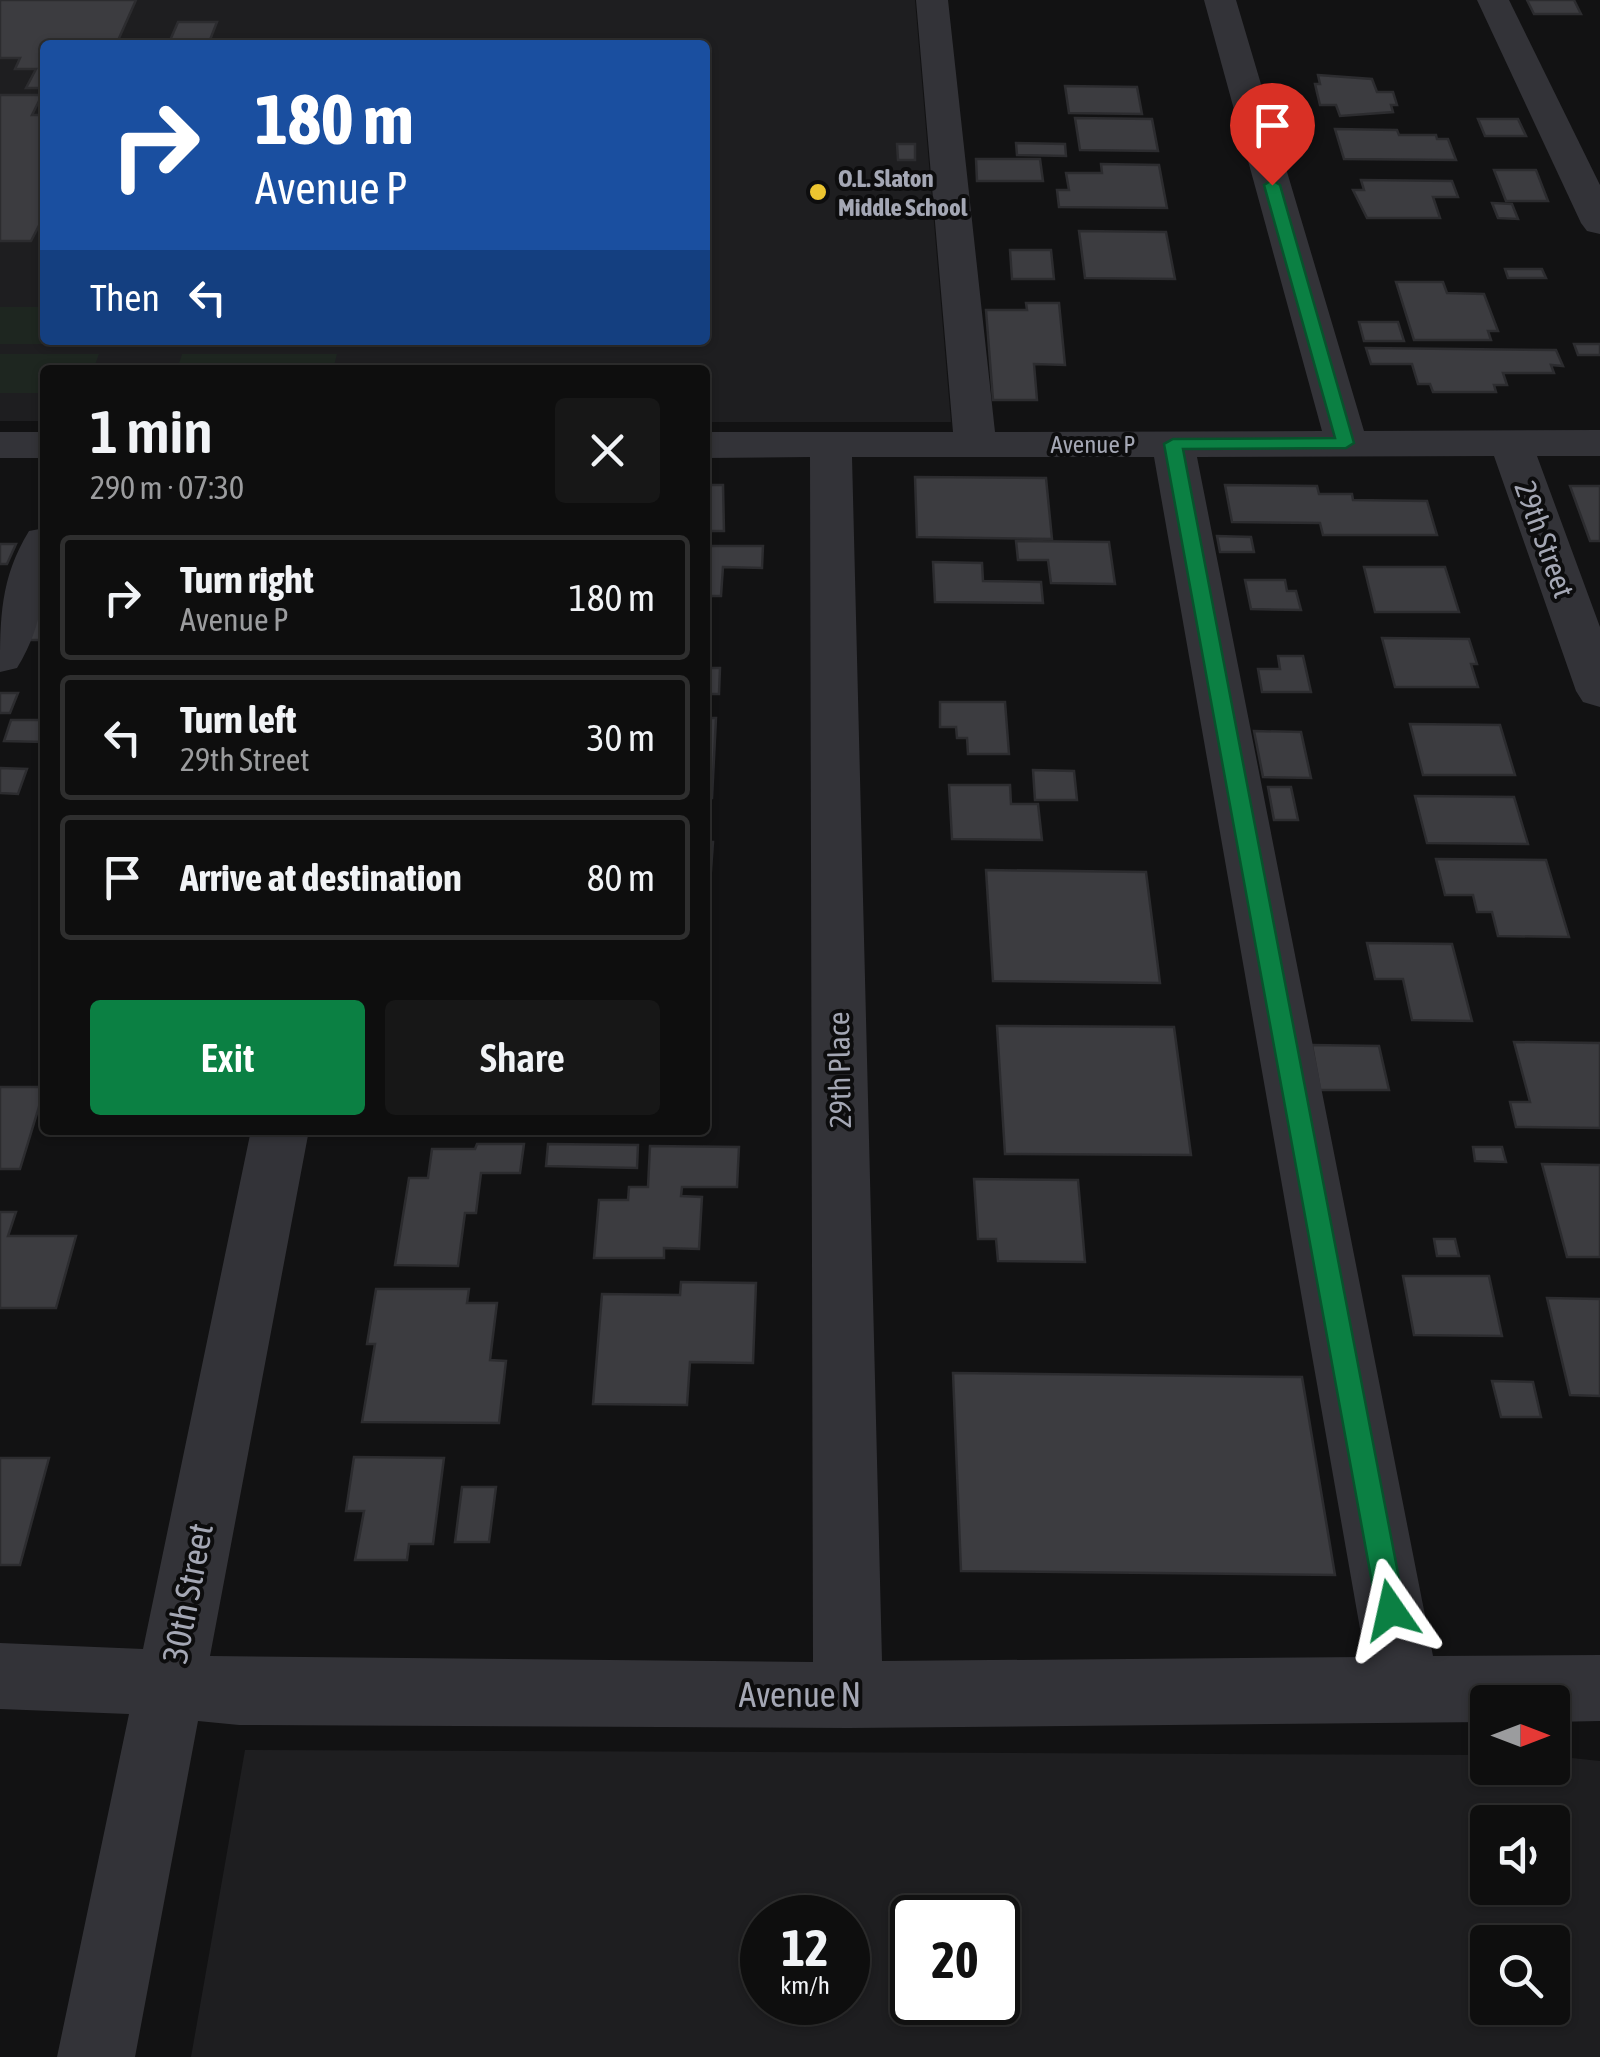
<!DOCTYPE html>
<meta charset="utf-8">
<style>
body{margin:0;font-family:"Asap Condensed",sans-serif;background:#171717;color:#f1f3f6;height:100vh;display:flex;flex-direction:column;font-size:38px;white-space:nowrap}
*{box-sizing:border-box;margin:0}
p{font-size:32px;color:#9b9c9e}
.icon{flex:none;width:55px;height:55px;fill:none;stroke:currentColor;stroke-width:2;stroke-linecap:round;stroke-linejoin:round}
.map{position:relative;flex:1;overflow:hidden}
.side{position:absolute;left:40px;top:365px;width:670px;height:770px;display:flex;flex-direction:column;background:#0e0e0e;border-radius:10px;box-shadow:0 2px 8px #0004,0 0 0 2px #2e2e2e}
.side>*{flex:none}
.guide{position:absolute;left:40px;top:40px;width:670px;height:305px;border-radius:10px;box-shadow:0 2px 8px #0004,0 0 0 2px #2e2e2e;background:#1a4fa0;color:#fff;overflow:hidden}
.needle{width:65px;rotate:90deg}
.buttons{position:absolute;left:1470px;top:1685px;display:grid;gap:20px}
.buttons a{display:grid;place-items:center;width:100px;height:100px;border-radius:10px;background:#0e0e0e;box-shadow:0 2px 8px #0004,0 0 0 2px #2e2e2e;font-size:50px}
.speed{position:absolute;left:740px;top:1895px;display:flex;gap:20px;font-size:50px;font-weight:700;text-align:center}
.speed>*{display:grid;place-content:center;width:130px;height:130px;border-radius:50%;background:#0e0e0e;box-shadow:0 2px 8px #0004,0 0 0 2px #2e2e2e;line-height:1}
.speed small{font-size:25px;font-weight:400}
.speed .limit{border:5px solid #111;border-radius:15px;background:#fff;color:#111}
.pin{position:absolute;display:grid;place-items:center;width:85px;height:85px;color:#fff;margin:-102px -42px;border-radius:50% 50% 50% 0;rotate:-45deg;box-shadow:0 0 10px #0007}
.pin .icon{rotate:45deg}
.me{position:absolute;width:110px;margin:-55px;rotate:349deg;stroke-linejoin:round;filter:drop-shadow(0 0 8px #0008)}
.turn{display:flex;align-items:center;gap:35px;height:210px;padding:0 50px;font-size:45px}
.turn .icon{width:130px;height:130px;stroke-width:2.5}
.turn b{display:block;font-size:70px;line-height:85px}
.then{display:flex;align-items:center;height:95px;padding:0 50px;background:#0003;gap:20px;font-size:38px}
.round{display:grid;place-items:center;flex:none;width:105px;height:105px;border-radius:10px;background:#171717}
.headline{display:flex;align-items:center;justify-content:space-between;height:170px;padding:0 50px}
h1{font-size:60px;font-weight:600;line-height:75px}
.action{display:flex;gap:20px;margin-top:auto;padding:20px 50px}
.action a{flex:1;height:115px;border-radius:10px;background:#0b8043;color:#fff;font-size:40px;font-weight:600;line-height:115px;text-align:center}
.action a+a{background:#171717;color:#f1f3f6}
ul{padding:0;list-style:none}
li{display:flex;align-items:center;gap:30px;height:125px;margin:0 20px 15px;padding:0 30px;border:5px solid #2e2e2e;border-radius:10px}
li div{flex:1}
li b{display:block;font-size:38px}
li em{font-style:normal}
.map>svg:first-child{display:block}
.built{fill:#1e1e20;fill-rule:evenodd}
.green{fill:#1e2620}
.building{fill:#3c3c40;stroke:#2c2c2f;stroke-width:2.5}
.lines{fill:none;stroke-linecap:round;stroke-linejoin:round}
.minor{fill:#333338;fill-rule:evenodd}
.route{fill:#0b8043;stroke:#07532c;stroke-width:2.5}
.poi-dot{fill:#edc530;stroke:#0d0d0e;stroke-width:4}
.labels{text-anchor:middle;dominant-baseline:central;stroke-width:8;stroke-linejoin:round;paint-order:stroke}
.far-poi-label{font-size:25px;font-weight:bold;fill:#a4a7b4;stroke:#0d0d0e;text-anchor:start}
.far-street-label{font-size:25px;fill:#a4a7b4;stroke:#0d0d0e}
.street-label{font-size:30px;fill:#a4a7b4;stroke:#0d0d0e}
.near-street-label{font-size:35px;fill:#a4a7b4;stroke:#0d0d0e}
</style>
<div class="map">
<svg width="1600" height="2057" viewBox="0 0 1600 2057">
<rect width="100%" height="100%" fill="#121213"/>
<g class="built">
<path d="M0,0H915L951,422H705V370H45V421H0ZM45,45H705V340H45Z"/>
<path d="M245,1750L1487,1755L1488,1768H1552L1553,1756L1600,1761V2057H191ZM1488,1822H1552V1888H1488ZM762,1918H848V2002H762ZM912,1918H998V2002H912ZM1488,1942H1552V2008H1488Z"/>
</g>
<g class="green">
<path d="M0,307H45V340H104L102,344H0Z"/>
<path d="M0,354H99L93,370H45V393H0Z"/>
<path d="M182,354H337L333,370H177Z"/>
</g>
<g class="building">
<path d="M0,0H136L116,45H45V88H26L36,69H15L20,58H0Z"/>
<path d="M1527,0H1574L1581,14H1534Z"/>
<path d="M178,22H217L208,45H168Z"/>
<path d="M1318,75L1372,79L1377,92H1393L1397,105H1391L1393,112L1340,116L1336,105H1320L1315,84H1320Z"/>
<path d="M1065,86L1137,87L1142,114L1069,113Z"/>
<path d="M0,95H42L32,115H45V214L31,241H0Z"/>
<path d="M1075,118L1152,119L1158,151L1080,150Z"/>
<path d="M1478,119H1518L1526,136H1485Z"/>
<path d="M1335,129L1397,130L1399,135H1436L1437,139H1448L1456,160L1344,159Z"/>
<path d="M1016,143L1065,144L1066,156L1017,155Z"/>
<path d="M897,144H915V160H898Z"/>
<path d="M976,159H1040L1043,181H977Z"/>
<path d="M1101,164L1159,165L1167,208L1059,207L1057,190H1069L1066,173H1102Z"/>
<path d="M1494,170H1536L1548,201H1506Z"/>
<path d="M1361,180L1452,181L1458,197H1433L1440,218H1367L1353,190H1364Z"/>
<path d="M1492,203L1512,204L1518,219L1498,218Z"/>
<path d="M1079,231L1166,232L1175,279L1085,278Z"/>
<path d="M1010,250H1051L1054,279H1012Z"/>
<path d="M1505,269H1542L1546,278H1508Z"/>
<path d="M1396,282H1443L1447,293L1484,294L1498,331H1488L1491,340H1414Z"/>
<path d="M1026,303H1059L1065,365L1034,364L1037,400H993L986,310H1027Z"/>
<path d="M1359,322H1398L1404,341H1364Z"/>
<path d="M1574,344H1600V355H1578Z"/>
<path d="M1366,348L1556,350L1563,366L1551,365L1554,373H1503L1507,385H1494L1496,392H1433L1430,384H1418L1412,364H1371Z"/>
<path d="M915,477L1046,478L1052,539L917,537Z"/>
<path d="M705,485H723L724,531H705Z"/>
<path d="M1225,485L1317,486L1319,494H1352L1353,500L1427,501L1437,535H1323L1320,523L1232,522Z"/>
<path d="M1570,486H1600V541H1590Z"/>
<path d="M1217,536L1251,537L1254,552H1220Z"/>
<path d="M1016,541L1109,542L1115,584L1051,583L1048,560H1018Z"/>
<path d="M0,544H16L7,564H0Z"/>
<path d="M705,546H763L762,568L723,567L721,596H711L709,618H705Z"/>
<path d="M933,562L982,563L983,581L1041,582L1043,603L935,602Z"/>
<path d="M1364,567H1445L1459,612H1375Z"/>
<path d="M1245,580H1285L1287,591H1296L1301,610L1251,609Z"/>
<path d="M26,618H45V640H18Z"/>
<path d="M1382,638L1469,639L1477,664H1471L1478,687H1395Z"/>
<path d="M1278,656H1303L1311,692H1262L1258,669H1280Z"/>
<path d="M705,668H720L719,694H705Z"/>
<path d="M0,693H18L10,713H0Z"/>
<path d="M940,702H1005L1009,754H968L967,738H957L956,727H940Z"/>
<path d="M705,718H716L712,798H705Z"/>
<path d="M11,720H45V742L4,741Z"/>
<path d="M1410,724L1500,725L1515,775H1423Z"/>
<path d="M1254,731L1301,732L1311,778L1263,777Z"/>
<path d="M0,768L27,769L18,794L0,793Z"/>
<path d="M1033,770L1074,771L1077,800H1035Z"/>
<path d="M949,785H1010L1011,804H1038L1042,840L952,839Z"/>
<path d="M1268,787H1291L1298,820H1274Z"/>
<path d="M1415,796L1514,797L1528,844L1427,843Z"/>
<path d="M705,842H713L710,884H705Z"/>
<path d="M1436,859L1546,860L1569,937L1498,936L1492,912H1477L1473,895H1445Z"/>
<path d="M986,870L1146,872L1160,983L993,981Z"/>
<path d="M1367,943L1452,944L1472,1021L1412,1020L1403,979H1375Z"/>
<path d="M997,1026L1174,1027L1191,1155L1005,1154Z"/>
<path d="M1514,1042L1600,1043V1128L1516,1127L1510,1102H1530Z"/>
<path d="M1312,1045L1379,1046L1389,1090H1320Z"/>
<path d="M0,1087H45L20,1169H0Z"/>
<path d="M477,1144H524L520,1173H481L476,1213H465L458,1266L395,1265L409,1178H428L432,1149H475Z"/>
<path d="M548,1144L638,1145L637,1168L546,1166Z"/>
<path d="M650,1146L739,1147L737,1187H682L681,1196L702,1197L699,1249L664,1248V1258H594L599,1200H628L629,1187H648Z"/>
<path d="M1473,1147H1502L1506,1162L1475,1161Z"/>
<path d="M1542,1164L1600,1165V1257H1567Z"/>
<path d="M974,1179L1078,1180L1085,1262L998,1261L996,1239H978Z"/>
<path d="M0,1212H16L8,1236H76L56,1308H0Z"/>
<path d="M1434,1239H1455L1459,1256H1437Z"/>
<path d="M1403,1276H1489L1502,1336L1414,1335Z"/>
<path d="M681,1282L756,1283L753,1363L690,1362L687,1405L593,1404L602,1294L680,1295Z"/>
<path d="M376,1289H469L467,1303H497L490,1360L506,1361L499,1423L362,1422L375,1344H367Z"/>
<path d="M1547,1298L1600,1299V1396L1570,1395Z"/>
<path d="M953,1373L1302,1377L1335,1575L961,1571Z"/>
<path d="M1492,1381L1533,1382L1541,1417H1501Z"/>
<path d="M354,1457L444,1458L433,1544H409L407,1560H355L364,1511H346Z"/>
<path d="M0,1458H49L20,1565H0Z"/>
<path d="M462,1487H496L489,1542H455Z"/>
</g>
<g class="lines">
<g class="minor">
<path d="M916,0H948L995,432L1322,431L1204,0H1236L1364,431L1600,430V456H1537L1600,627V707L1583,702L1576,691L1494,456L1197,457L1433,1656L1600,1655V1721L1552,1722V1702H1488V1722L848,1728L239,1725L198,1721L135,2057H57L129,1714L0,1709V1643L143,1649L251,1130H309L210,1656L813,1662L810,457L705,458V432H953ZM852,457H1154L1365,1657L882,1661Z"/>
<path d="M1477,0H1509L1600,185V234L1587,231L1581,223Z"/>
<rect x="0" y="432" width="45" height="26"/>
<path d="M45,528C45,579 46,622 17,668L0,672C0,619 0,578 29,531Z"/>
</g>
</g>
<path class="route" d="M1272,180L1280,185L1354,443L1346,448L1183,449L1405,1610L1401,1619L1391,1623L1381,1619L1377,1610L1164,444L1173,439L1335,438L1264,185Z"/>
<circle class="poi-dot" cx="818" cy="192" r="10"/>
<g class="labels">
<g class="far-poi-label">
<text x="838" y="178">O.L. Slaton<tspan x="838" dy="29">Middle School</tspan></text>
</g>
<g class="far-street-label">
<text x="1093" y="444">Avenue P</text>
</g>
<g class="street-label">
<text transform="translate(1545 539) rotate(70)">29th Street</text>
<text transform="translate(839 1070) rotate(-91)">29th Place</text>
</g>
<g class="near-street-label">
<text transform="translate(187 1593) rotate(-79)">30th Street</text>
<text x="800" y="1694">Avenue N</text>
</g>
</g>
</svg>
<div class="buttons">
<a><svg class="needle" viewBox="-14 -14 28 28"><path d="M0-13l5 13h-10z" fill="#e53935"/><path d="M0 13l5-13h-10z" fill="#9b9c9e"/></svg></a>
<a><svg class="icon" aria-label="sound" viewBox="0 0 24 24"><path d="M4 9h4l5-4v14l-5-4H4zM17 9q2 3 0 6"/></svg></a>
<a><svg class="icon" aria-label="search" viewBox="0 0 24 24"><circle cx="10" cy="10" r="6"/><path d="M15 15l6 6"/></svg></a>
</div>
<div class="speed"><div>12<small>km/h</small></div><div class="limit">20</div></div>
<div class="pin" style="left:1272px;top:185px;background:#d93025"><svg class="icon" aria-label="arrive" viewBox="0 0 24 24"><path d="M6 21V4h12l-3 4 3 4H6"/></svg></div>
<svg class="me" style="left:1391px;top:1610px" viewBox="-20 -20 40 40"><path d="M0-17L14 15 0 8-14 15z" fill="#0b8043" stroke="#fff" stroke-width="4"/></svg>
<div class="guide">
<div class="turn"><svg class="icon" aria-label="right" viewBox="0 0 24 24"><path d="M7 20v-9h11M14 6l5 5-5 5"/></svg><div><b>180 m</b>Avenue P</div></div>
<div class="then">Then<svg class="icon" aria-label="left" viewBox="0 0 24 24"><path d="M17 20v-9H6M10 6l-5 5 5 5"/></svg></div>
</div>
<section class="side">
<div class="headline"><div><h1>1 min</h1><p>290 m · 07:30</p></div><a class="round"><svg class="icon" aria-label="close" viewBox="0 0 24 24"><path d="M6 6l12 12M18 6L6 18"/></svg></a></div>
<ul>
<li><svg class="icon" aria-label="right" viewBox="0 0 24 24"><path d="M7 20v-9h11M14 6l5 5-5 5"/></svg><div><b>Turn right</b><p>Avenue P</p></div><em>180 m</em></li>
<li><svg class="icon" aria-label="left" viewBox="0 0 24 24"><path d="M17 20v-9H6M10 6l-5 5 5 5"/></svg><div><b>Turn left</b><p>29th Street</p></div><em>30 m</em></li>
<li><svg class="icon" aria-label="arrive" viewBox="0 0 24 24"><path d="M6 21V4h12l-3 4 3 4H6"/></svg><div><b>Arrive at destination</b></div><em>80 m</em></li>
</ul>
<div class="action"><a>Exit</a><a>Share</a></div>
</section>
</div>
